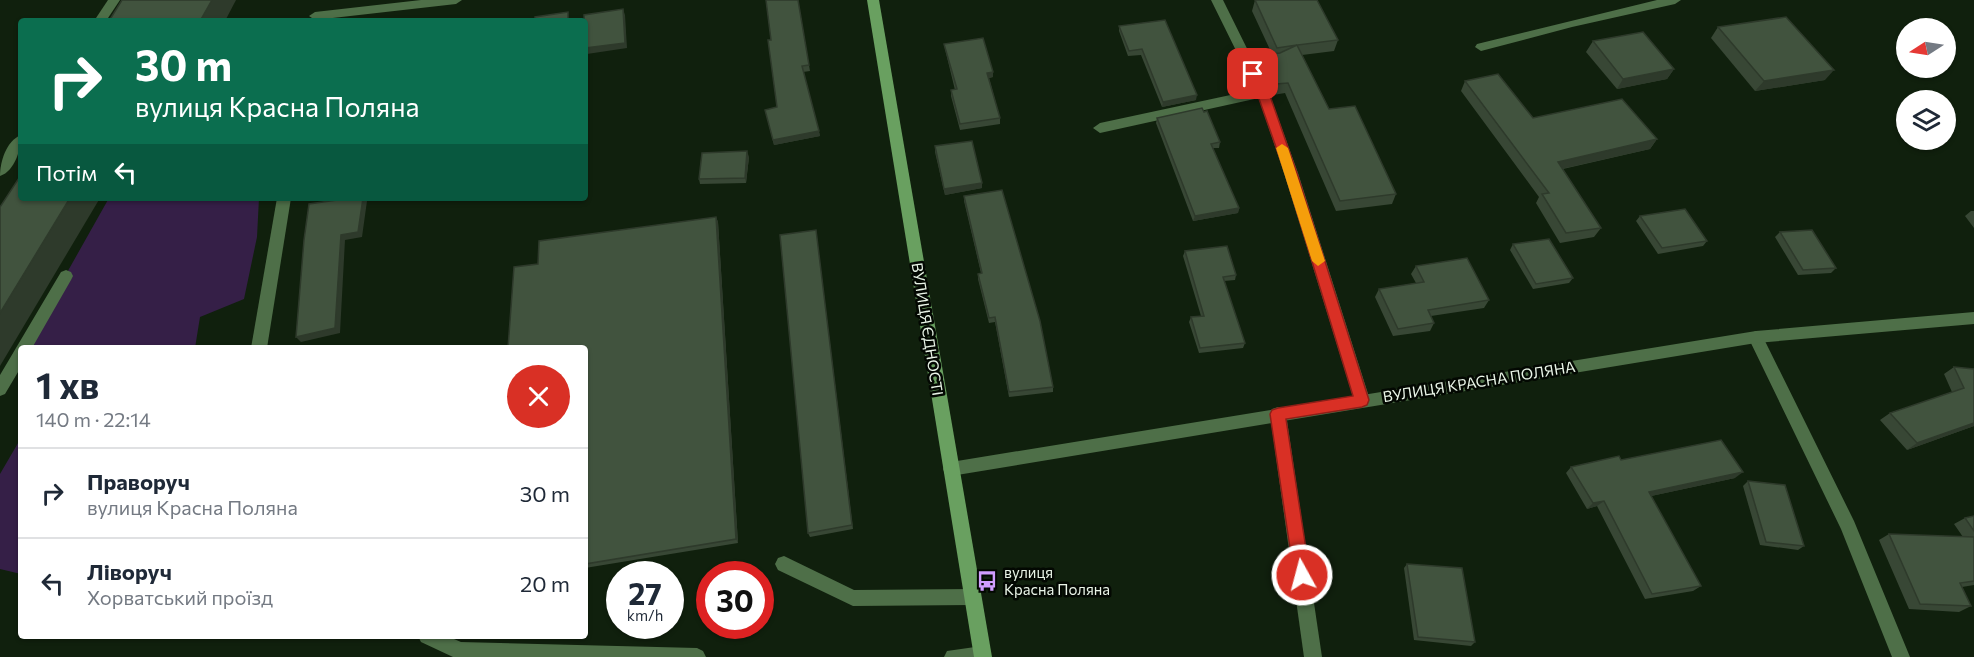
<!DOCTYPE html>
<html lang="uk">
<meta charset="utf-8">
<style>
body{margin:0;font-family:Commissioner,sans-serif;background:#f6f6f7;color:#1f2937;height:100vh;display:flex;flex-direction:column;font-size:22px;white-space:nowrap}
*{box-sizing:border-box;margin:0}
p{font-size:20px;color:#747a83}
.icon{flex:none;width:33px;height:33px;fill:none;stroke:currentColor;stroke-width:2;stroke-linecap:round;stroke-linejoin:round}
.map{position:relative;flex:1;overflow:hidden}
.details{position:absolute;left:18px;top:345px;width:570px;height:294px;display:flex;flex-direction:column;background:#fff;border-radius:6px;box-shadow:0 2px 4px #0004}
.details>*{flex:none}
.top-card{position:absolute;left:18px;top:18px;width:570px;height:183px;border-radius:6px;box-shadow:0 2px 4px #0004;background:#0b6e4f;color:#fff;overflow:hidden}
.needle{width:39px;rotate:258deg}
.buttons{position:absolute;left:1896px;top:18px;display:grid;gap:12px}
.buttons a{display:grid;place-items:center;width:60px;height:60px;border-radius:50%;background:#fff;box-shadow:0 2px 4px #0004;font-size:30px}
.speed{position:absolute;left:606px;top:561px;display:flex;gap:12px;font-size:30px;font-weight:700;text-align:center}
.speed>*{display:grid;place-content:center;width:78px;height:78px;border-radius:50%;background:#fff;box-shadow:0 2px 4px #0004;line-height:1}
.speed small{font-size:15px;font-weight:400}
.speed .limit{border:9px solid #d22;background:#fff;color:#111}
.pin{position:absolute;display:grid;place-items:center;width:51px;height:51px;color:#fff;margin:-26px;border-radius:12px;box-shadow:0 3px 9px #0006}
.me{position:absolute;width:66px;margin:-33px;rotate:353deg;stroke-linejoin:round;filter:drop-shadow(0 0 4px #0008)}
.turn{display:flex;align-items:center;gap:21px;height:126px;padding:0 18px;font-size:27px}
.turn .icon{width:78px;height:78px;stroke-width:2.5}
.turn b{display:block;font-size:42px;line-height:51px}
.then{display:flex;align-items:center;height:57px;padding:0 18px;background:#0003;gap:12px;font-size:22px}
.round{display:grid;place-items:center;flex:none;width:63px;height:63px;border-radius:32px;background:#f6f6f7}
.summary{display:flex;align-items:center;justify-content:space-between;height:102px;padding:0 18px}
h1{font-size:36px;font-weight:700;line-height:45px}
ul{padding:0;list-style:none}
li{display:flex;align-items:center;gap:18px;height:90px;padding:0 18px;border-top:2px solid #e0e1e3}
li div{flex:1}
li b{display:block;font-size:22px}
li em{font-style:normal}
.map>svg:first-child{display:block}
.green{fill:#351f47}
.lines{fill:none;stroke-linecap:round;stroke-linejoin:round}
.service{fill:#4e6f48;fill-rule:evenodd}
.minor{fill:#4e6f48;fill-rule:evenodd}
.tertiary{fill:#4e6f48;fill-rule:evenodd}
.secondary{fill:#69a060;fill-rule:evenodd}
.wall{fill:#384735}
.shaded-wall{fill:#2e3a2b}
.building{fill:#41533e;stroke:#2e3a2b;stroke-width:1.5}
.route{fill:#d93025;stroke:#8d1f18;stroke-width:1.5}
.slow{fill:#f59e0b}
.labels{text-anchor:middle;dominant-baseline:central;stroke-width:5;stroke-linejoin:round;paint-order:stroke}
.street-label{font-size:15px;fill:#e9f4e7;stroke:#030802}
.poi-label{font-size:15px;fill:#e9f4e7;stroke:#030802;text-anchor:start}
</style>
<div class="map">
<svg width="1974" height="657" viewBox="0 0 1974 657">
<rect width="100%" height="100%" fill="#10200d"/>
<g class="green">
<path d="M109,198H259L257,237L244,299L200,317L195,348H31L29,340Z"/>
<path d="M21,438V574L0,569V474Z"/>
</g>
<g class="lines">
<g class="service">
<path d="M1263,88L1269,93L1268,96L1100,133L1093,128L1100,123Z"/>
<path d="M784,556L854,590L972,589L978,591L981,597L978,603L972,605L853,606L778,570L775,564L778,558Z"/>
<path d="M418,636H447L461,642L697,648L703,651L706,657H453L421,642Z"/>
<path d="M982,646L988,649L990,657H944L947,651Z"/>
</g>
<g class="minor">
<path d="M108,0H120L106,21H94Z"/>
<path d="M421,0H462L456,4L315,20L309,16L315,12Z"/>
<path d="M1211,0H1223L1269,93L1298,173L1370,400L1368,405L1362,407L1356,405L1354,400L1284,173L1257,93Z"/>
<path d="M1657,0H1681L1675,4L1572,27L1481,51L1475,47L1477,44Z"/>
<path d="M21,135C21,149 15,171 0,176C0,162 6,141 21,135Z"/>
<path d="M277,198H291L267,348H251Z"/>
<path d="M66,270L71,272L73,276L71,280L32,348H21V367L5,394L0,396V375L61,272Z"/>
<path d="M1756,331L1761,333L1854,521L1910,657H1892L1841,529L1748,337L1751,333Z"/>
<path d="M1278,407L1284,409L1286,414L1322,657H1304L1270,414L1272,409Z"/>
</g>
<path class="tertiary" d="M1974,312V324L1756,343L951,476L945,474L943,469L945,464L951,462L1756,331Z"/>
<path class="secondary" d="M867,0H879L992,657H974Z"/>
</g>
<g class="wall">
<path d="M798,0L810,71L803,72L820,136L774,145L765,110L777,107L771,40Z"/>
<path d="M1255,0L1338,40L1334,51L1302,55L1329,109L1396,194L1392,204L1336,211L1285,93L1273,95L1260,66L1263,55L1272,54L1252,11Z"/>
<path d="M1119,26L1196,100L1162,107L1141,55L1128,56L1119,31Z"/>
<path d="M1718,27L1825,80L1755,91L1711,38Z"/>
<path d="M1593,41L1674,69L1667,79L1617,89L1586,52Z"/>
<path d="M944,44L993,72V77L989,78L1000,118V124L960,130L951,96V90H955L945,49Z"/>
<path d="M1465,81L1533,118L1657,139L1650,149L1563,169L1601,228L1594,237L1560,243L1536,203L1539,197L1461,91Z"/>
<path d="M1157,118L1220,142L1219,148H1213L1239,208L1238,213L1193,221L1156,123Z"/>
<path d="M935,146L982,188L945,195L935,152Z"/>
<path d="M749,157L746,183L700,184L699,179Z"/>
<path d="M964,196L1053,387V392L1009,397L995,322L989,323L978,279V274L981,273L964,201Z"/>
<path d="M1971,211H1974V228L1965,216Z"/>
<path d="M1640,216L1707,241L1703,246L1658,254L1636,221Z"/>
<path d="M716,217L718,222L738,543L585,568V348L538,264Z"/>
<path d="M816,230L853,529L810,537L808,533Z"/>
<path d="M1780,232L1836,268L1831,273L1798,275L1775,237Z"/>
<path d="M1513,244L1573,278L1569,283L1533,289L1510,250Z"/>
<path d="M1185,251L1236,275L1235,280L1224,281L1245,343L1243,348L1199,353L1189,322L1191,317L1201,316L1183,256Z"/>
<path d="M1416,266L1489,300L1484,308L1431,316L1434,323L1430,331L1393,336L1375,297L1379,289L1416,283L1411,274Z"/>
<path d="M1954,367L1974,369V426L1907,450L1880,420L1890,413L1952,392L1944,374Z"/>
<path d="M1621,460L1735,478L1651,496L1701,586L1693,591L1645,599L1597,506L1587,509L1566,473L1571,467Z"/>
<path d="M1748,481L1804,546L1798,550L1760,545L1743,486Z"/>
<path d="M1974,516V585L1962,587L1971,606L1959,612L1909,609L1879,540L1889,534L1963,537L1954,524L1965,518Z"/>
<path d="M1407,564L1475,642L1471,646L1414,640L1404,568Z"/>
</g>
<g class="shaded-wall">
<path d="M212,0H236L225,21H200Z"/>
<path d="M623,9L625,15L627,48L587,54L585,48Z"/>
<path d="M1674,69L1667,79L1617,89L1623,79Z"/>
<path d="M1834,70L1825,80L1755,91L1764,81Z"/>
<path d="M993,72V77L987,78V73Z"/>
<path d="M1197,95L1196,100L1162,107L1163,102Z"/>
<path d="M819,131L820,136L774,145L773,140Z"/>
<path d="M1657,139L1650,149L1552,171L1558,162Z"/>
<path d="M747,151L749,157L746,183L745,178Z"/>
<path d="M982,183V188L945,195L944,189Z"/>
<path d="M70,198H100L0,366V313Z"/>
<path d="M363,198H364L367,201L362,237L345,240L340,333L301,342L296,337L341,235Z"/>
<path d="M1239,208L1238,213L1193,221L1195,216Z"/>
<path d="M716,217L718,222L738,543L736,539Z"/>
<path d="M1974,423V426L1907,450L1917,443Z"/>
<path d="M1743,472L1735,478L1642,498L1649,492Z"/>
<path d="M1604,501L1597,506L1587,509L1593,503Z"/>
</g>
<g class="building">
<path d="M122,0H212L200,21H109Z"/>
<path d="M766,0H798L809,65L802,66L819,131L773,140L765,110L777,107L768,40H771Z"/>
<path d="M1255,0H1317L1338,40L1297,45L1329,109L1355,106L1396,194L1340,201L1288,83L1276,84L1263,55L1280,53L1297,45L1277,48Z"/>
<path d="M623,9L625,43L585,48L584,15Z"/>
<path d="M568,12V21H535V17Z"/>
<path d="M1786,17L1834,70L1764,81L1718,27Z"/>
<path d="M1165,20L1197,95L1163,102L1142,49L1129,51L1119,26Z"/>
<path d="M1643,32L1674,69L1623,79L1593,41Z"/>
<path d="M983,38L993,72L987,73L1000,118L960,124L951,90L957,89L944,44Z"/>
<path d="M1498,74L1533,118L1622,99L1657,139L1558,162L1601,228L1566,233L1542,194L1549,193L1465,81Z"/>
<path d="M1202,108L1204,112L1207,111L1220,142L1211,144L1239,208L1195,216L1157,118Z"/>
<path d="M972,141L982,183L944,189L935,146Z"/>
<path d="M747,151L745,178L699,179L702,153Z"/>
<path d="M21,175V198H70L0,313V207Z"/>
<path d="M1002,190L1040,321L1053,387L1009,392L995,317L989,318L978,274L982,273L964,196Z"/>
<path d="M351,198H363L358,232L341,235L335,328L296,337L304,240L309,204Z"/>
<path d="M1685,209L1707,241L1662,248L1640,216Z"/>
<path d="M716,217L736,539L585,564V348H508L514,267L538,264L539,241Z"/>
<path d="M816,230L852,525L808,533L780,235Z"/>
<path d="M1812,230L1836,268L1803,270L1780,232Z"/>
<path d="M1549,239L1573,278L1536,284L1513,244Z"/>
<path d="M1227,246L1236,275L1223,277L1245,343L1200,348L1191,317L1204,316L1185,251Z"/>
<path d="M1467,258L1489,300L1428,310L1434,323L1398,329L1379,289L1424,282L1416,266Z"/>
<path d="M1954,367L1974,369V423L1917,443L1890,413L1964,388Z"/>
<path d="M1721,440L1743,472L1649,492L1701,586L1652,594L1604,501L1593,503L1571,467L1619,456L1621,460Z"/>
<path d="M1748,481L1785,485L1804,546L1766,542Z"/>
<path d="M1974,516V531L1965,518Z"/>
<path d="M1889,534L1974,537V581L1960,583L1971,606L1920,604Z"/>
<path d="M1407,564L1462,568L1475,642L1418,637Z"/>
</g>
<path class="route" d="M1253,69L1257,71L1269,93L1297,173L1369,400L1367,405L1362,407L1286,419L1310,575L1308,580L1302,582L1297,580L1294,575L1270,414L1272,410L1278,408L1353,396L1285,173L1257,93L1247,74Z"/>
<path class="slow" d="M1282,144L1288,148L1325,261L1318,266L1312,261L1276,148Z"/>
<defs>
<g id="bus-bare" transform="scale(1.62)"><path d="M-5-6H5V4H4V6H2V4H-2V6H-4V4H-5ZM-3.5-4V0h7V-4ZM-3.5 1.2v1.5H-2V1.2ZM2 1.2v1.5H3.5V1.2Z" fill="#d09dfe" stroke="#030802" stroke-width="2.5" paint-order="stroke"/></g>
</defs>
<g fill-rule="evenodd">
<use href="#bus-bare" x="987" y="581"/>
</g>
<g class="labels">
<g class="street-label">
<text transform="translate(928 329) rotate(81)">ВУЛИЦЯ ЄДНОСТІ</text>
<text transform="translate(1479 381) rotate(-9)">ВУЛИЦЯ КРАСНА ПОЛЯНА</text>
</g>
<g class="poi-label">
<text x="1004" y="572">вулиця<tspan x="1004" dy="17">Красна Поляна</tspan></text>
</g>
</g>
</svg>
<div class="buttons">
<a><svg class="needle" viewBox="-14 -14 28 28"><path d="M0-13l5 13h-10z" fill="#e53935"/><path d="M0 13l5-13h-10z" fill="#747a83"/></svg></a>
<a><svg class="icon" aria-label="layers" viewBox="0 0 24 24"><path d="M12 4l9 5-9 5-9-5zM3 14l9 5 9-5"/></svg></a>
</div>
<div class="speed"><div>27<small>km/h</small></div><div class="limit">30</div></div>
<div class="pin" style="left:1253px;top:74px;background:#d93025"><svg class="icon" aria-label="arrive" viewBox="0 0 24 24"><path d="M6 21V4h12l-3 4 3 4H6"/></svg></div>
<svg class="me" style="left:1302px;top:575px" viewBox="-20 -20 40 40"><circle r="17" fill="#d93025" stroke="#fff" stroke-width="3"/><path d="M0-11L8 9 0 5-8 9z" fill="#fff"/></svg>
<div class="top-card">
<div class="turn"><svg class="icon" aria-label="right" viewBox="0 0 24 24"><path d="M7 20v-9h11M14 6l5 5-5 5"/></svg><div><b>30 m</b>вулиця Красна Поляна</div></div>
<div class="then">Потім<svg class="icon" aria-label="left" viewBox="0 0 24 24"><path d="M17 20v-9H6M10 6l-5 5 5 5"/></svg></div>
</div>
<section class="details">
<div class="summary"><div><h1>1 хв</h1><p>140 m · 22:14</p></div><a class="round" style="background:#d93025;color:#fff"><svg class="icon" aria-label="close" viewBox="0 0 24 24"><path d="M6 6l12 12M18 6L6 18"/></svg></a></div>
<ul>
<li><svg class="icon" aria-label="right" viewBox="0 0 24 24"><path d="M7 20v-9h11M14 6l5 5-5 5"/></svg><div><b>Праворуч</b><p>вулиця Красна Поляна</p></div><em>30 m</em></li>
<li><svg class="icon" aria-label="left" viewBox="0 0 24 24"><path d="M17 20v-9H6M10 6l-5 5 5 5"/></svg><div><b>Ліворуч</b><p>Хорватський проїзд</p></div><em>20 m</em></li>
</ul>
</section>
</div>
